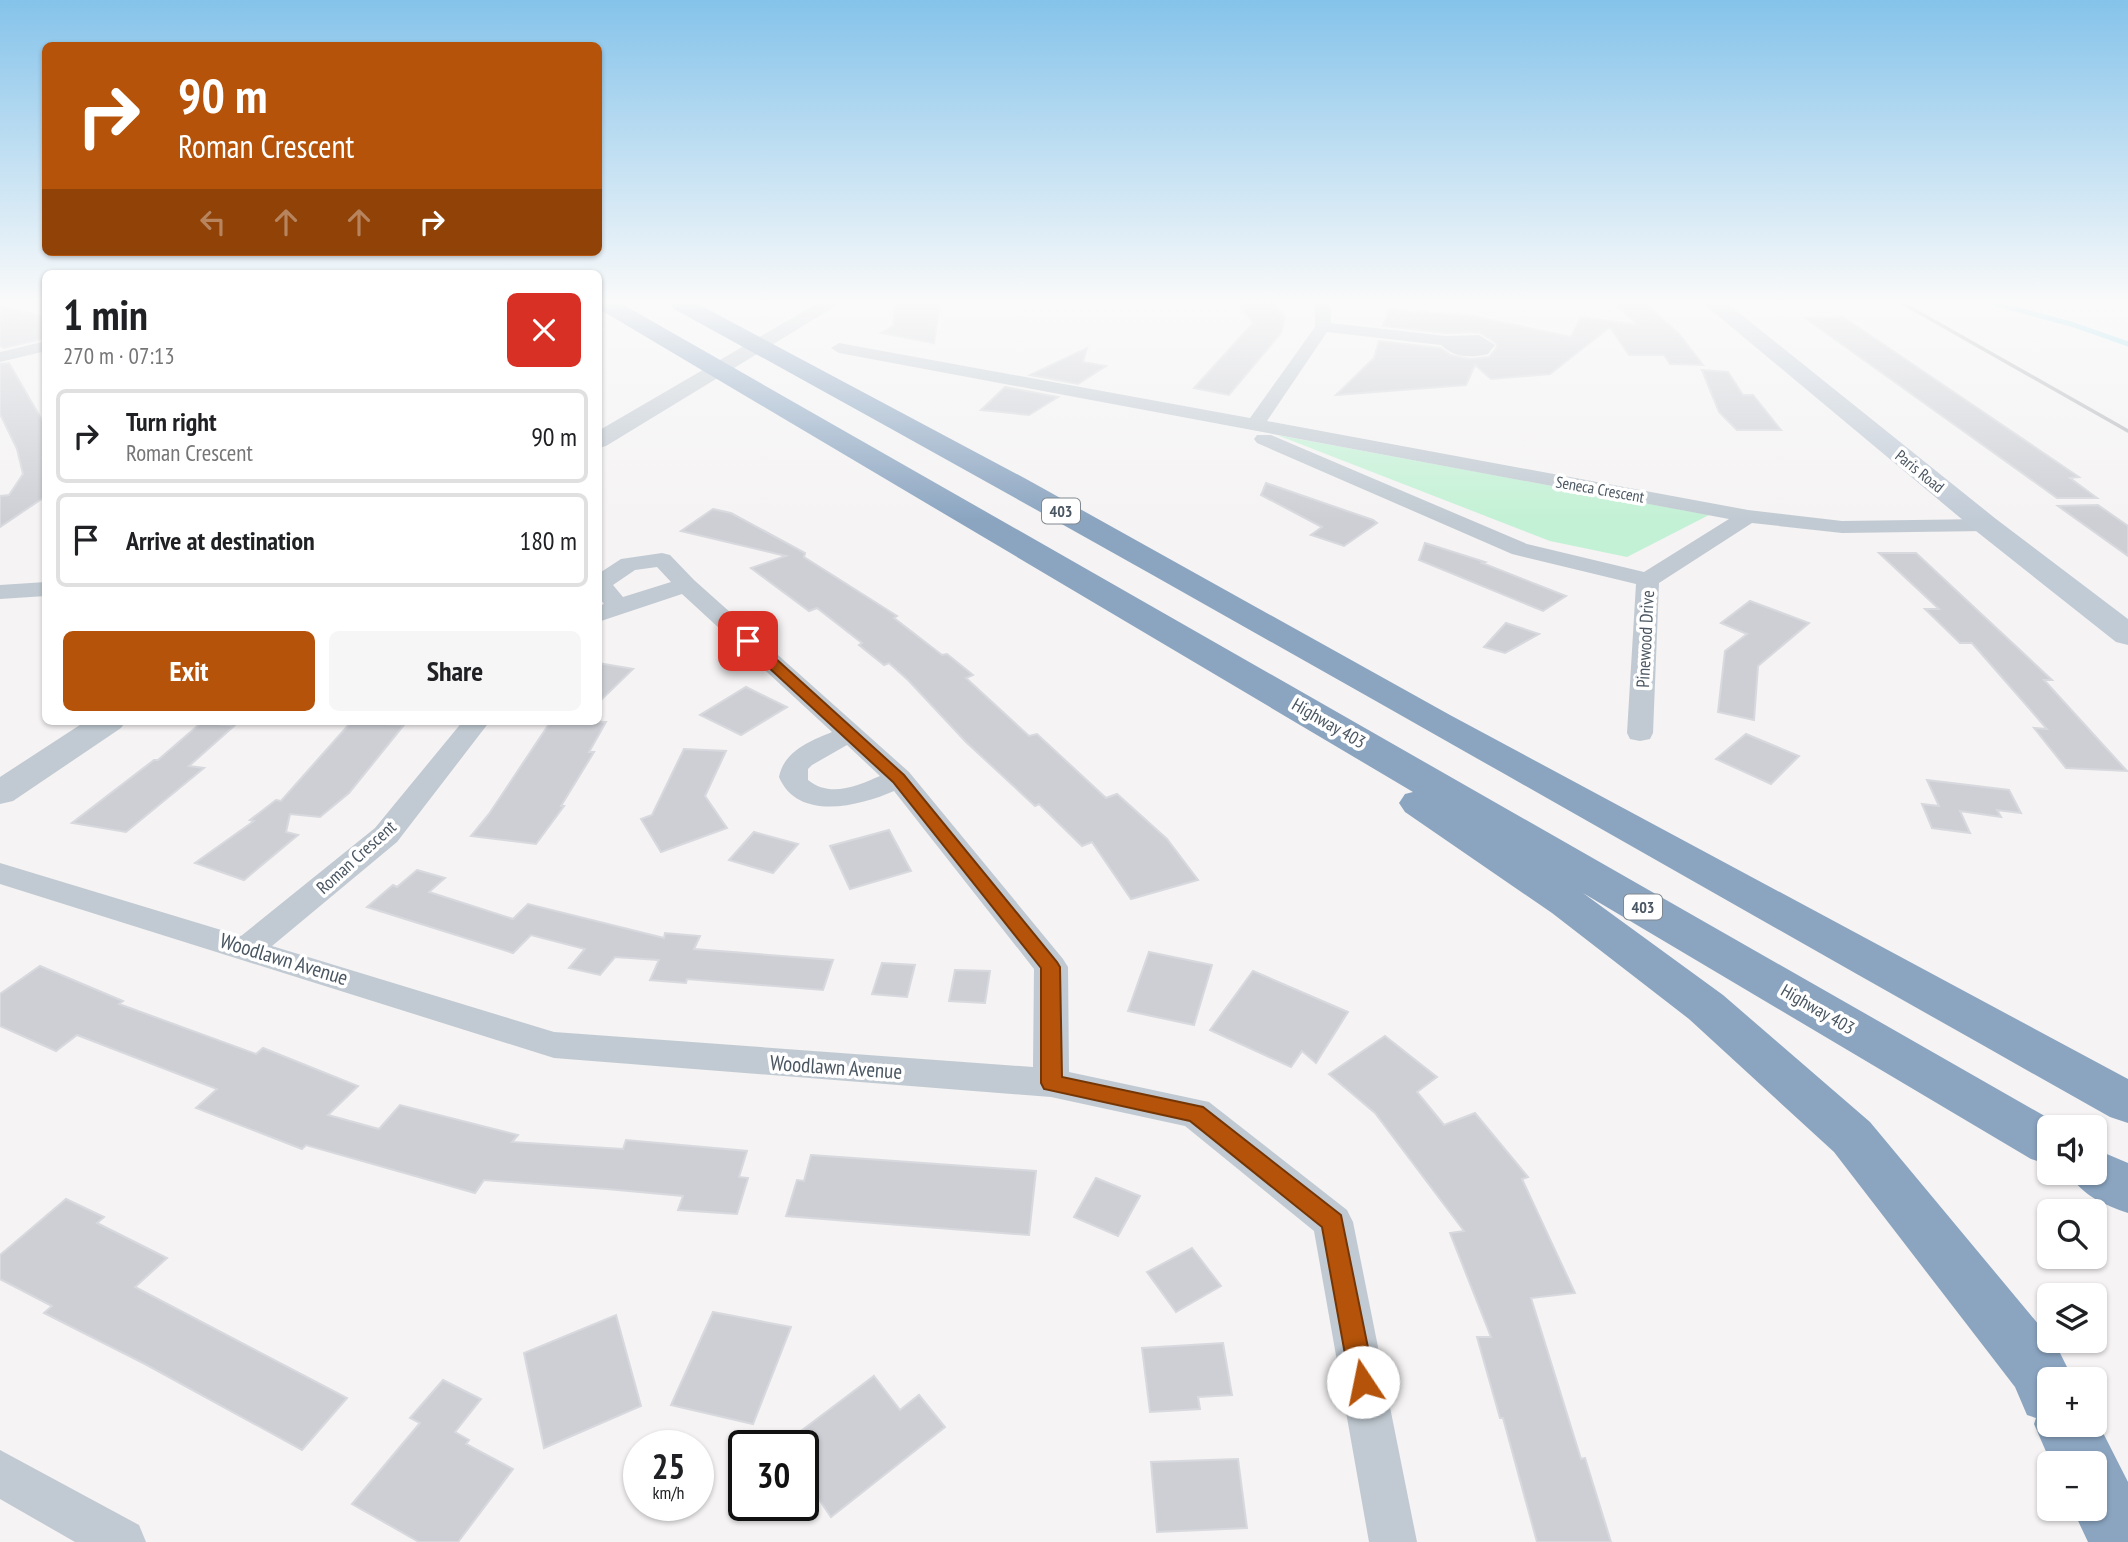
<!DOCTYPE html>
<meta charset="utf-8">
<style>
body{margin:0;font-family:"PT Sans Narrow",sans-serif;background:#f6f6f6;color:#202124;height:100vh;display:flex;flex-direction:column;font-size:26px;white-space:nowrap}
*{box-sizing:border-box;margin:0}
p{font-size:23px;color:#757577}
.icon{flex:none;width:38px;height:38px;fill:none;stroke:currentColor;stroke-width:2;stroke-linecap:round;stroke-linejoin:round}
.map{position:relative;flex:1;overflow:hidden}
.side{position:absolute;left:42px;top:270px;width:560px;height:455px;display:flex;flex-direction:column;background:#fff;border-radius:10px;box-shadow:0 2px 5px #0004}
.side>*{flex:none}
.guide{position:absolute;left:42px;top:42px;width:560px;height:214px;border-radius:10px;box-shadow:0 2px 5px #0004;background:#b45309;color:#fff;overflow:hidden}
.fabs{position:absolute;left:2037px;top:1115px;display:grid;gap:14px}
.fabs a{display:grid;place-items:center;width:70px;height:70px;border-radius:10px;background:#fff;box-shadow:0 2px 5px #0004;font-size:35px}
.speed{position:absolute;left:623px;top:1430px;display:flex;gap:14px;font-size:35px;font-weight:700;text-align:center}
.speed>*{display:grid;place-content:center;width:91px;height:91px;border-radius:50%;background:#fff;box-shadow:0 2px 5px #0004;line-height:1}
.speed small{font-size:18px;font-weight:400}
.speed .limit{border:4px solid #111;border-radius:10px;background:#fff;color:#111}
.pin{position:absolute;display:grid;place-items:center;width:60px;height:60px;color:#fff;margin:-30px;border-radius:14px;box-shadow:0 4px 10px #0006}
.me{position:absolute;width:77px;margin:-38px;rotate:349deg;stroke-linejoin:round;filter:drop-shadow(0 0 5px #0008)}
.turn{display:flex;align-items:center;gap:24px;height:147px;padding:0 21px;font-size:32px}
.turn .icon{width:91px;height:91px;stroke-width:2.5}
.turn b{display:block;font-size:49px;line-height:60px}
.lanes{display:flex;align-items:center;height:66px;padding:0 21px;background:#0003;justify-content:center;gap:35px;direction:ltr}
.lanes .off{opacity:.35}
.round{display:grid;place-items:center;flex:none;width:74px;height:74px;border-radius:10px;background:#f6f6f6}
.summary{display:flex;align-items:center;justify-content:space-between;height:119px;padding:0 21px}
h1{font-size:42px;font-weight:600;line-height:52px}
.action{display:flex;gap:14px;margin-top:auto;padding:14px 21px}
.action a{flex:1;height:80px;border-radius:10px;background:#b45309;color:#fff;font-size:28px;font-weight:600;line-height:80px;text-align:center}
.action a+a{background:#f6f6f6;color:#202124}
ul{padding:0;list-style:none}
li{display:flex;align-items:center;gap:21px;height:94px;margin:0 14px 10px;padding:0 7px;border:4px solid #e0e0e0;border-radius:10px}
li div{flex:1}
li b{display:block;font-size:26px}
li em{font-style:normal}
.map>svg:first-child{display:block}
.green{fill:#c3f1d5}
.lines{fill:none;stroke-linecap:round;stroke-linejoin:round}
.stream{stroke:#90daee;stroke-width:5}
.building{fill:#cdcfd5;stroke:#d7d9de;stroke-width:2}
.minor{fill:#c1cad2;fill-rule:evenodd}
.tertiary{fill:#c1cad2;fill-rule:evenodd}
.secondary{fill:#c1cbd6;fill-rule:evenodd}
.motorway{fill:#8ba5c1;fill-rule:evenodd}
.rail{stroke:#b5b8bd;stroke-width:3.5}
.route{fill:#b45309;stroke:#753606;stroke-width:2}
.labels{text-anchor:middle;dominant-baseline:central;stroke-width:7;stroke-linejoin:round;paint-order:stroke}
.far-street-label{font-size:16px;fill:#4a5661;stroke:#fff}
.shield{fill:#fff;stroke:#808990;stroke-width:2}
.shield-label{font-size:16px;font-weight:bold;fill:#4a5661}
.street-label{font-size:18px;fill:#4a5661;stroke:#fff}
.near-street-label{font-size:21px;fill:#4a5661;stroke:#fff}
</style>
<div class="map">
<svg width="2128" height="1542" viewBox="0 0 2128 1542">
<rect width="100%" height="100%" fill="#f5f3f3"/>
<path class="green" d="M1277,435L1709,515L1627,557L1550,541Z"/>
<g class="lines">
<path class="stream" d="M1996,304L2071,324L2128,344"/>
</g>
<g class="building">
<path d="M895,304H940L934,343L881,333L893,326Z"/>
<path d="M1239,304H1275L1285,318L1281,333L1229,395L1194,388L1253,323Z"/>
<path d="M1615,304H1646L1679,334L1703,365L1670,364L1664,355H1629L1610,327L1550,374L1491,379L1475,365L1466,385L1336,395L1374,358L1379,341L1440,348L1451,355L1469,359L1489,357L1497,347L1496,343L1479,332L1446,333L1383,326L1389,310L1473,316L1571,337L1581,317L1638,325Z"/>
<path d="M0,306L46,317V338L4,348L0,346Z"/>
<path d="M1843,317L2079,477L2070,478L2097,498H2057L1805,318Z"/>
<path d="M1087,348L1083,362L1106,366L1078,384L1030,375Z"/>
<path d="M9,363L46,427V496L0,527V496L9,495L23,474L17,449L0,414V364Z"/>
<path d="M1702,370L1728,372L1743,395H1753L1781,430H1737L1719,412Z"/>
<path d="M1005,387L1058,397L1029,415L981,410Z"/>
<path d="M1266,483L1373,520L1377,523L1344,546L1311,535L1322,527L1261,495Z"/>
<path d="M2098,505L2128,526V556L2058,506Z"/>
<path d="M713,509L731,513L805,553L804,557L897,616L894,618L942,655L947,654L973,675L966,678L1029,736L1037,734L1106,798L1117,794L1167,839L1198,880L1131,899L1092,842L1082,846L1039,804L1035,806L966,742L908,680L889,663L884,665L859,645L862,643L817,608L809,611L751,568L786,556L681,531Z"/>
<path d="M1425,543L1485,562L1482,563L1566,596L1543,611L1419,560Z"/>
<path d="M1879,553H1916L2052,680H2044L2127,771L2066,768L2034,728L2047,729L1972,643H1960L1925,609H1939Z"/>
<path d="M1750,601L1809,623L1758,666L1754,720L1718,712L1725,651L1747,634L1721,623Z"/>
<path d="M1506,623L1539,634L1505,653L1484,647Z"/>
<path d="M598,663L633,669L598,703Z"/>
<path d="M746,687L787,707L741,735L700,715Z"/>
<path d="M551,721L606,722L589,752H594L561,806H564L536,844L471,836L489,814Z"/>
<path d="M202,722L234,726L189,766L204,768L126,832L72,823L154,760H158Z"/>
<path d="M351,722L404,725L349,793L320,817L290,814L286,832L298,835L244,880L195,863L254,821L250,820L276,800L281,801Z"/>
<path d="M1746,734L1799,756L1771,784L1716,759Z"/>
<path d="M684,749L726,751L705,796L727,828L661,852L641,819L652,815Z"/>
<path d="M1927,780L2009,790L2021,813L1997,810L2001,817L1960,811L1970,833L1932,828L1922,804L1939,806Z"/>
<path d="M889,830L911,871L850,889L830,846Z"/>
<path d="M754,832L798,844L773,873L729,860Z"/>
<path d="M417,870L445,878L429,892L513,919L528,904L664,938L665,933L700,936L694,949L833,960L823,990L687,979L686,983L650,980L659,960L615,957L600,975L569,968L585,949L531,935L513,953L367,907L393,885L397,887Z"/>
<path d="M1149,952L1212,965L1194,1025L1128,1011Z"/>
<path d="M882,963L915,965L907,997L872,994Z"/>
<path d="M40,966L123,1001L119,1004L256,1054L263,1048L358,1086L328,1115L379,1129L400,1105L518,1135L512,1142L623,1149L626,1140L747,1151L739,1177L748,1178L737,1214L678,1210L683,1196L607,1189L484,1180L475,1193L306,1145L302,1149L196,1108L217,1089L77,1035L56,1051L0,1026V994Z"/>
<path d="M955,970L990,971L985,1003L949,1001Z"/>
<path d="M1253,971L1348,1012L1316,1063L1302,1051L1291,1067L1210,1030Z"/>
<path d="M1385,1036L1437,1077L1417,1092L1444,1125L1475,1113L1528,1177L1522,1179L1575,1293L1531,1298L1581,1459L1585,1458L1611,1542H1537L1503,1418H1500L1477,1337H1491L1450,1233L1464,1231L1375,1113L1329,1074Z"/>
<path d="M811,1155L1036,1171L1029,1235L786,1216L797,1180L804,1181Z"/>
<path d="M1096,1178L1140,1196L1118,1236L1074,1217Z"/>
<path d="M66,1199L104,1217L97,1223L167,1258L135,1287L347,1398L302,1450L145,1364L44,1313L52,1306L0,1279V1255Z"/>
<path d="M1192,1248L1221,1286L1176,1312L1147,1272Z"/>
<path d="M713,1312L791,1327L753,1424L671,1405Z"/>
<path d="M616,1315L641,1406L544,1448L524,1353Z"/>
<path d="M1223,1343L1232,1395L1198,1397L1200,1409L1150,1412L1142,1348Z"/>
<path d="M874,1376L900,1410L919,1395L945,1427L831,1517L803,1476V1446H781Z"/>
<path d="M443,1380L481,1399L455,1432L469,1440L466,1444L513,1469L458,1542H419L352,1504L420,1423L410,1418Z"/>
<path d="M1238,1459L1247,1528L1157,1532L1151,1462Z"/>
</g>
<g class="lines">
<g class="minor">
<path d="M1312,304H1328L1331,308V323L1446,336L1479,335L1495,345L1488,354C1471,358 1454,358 1441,345L1327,332L1267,421L1748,510L1842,521L1986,519L1994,520L1997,525L1994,530L1986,531L1842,533L1752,523L1659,583L1653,733L1650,739L1640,741L1630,739L1627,733L1636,584L1512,554L1257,443L1254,439L1257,435H1271L1527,544L1644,572L1729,519L839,353L831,348L839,343L1250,418L1315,327V308Z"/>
<path d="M46,341V351L0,362V352Z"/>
<path d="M662,553L670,555L694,580L909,772L1063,959L1068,967L1069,1072L1209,1102L1347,1210L1353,1222L1417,1542H1369L1314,1231L1185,1126L1051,1097L554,1058L0,884V863L241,936L375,828L463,721H490L397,842L272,946L554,1032L1033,1067L1034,969L894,791C860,806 798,822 779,777C784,751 810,741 832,732L682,594L598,622V606L604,604L598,596V574L621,559ZM657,567L671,582L623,597L613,585L635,570ZM847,745L880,776C857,786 830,798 808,780V769L812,765Z"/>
<path d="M46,582V596L0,599V585Z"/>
<path d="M0,1450L139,1525L146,1542H75L0,1499Z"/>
</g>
<g class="tertiary">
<path d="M816,304H839L606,446L598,448V431Z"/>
<path d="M86,721H126L121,728L13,801L0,804V777Z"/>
</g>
<path class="secondary" d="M1704,304H1728L1996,519L2128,619V645L2116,642L1976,531Z"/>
<g class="motorway">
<path d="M598,304H622L2064,1127H2049V1165L2031,1159L1583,893L1723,995L1870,1122L2049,1337V1340L2057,1347L2073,1379H2049V1424H2095V1417L2128,1482V1542H2088L2072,1508H2095V1463H2051L2034,1424L2036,1418L2027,1415L2015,1387L1834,1152L1689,1019L1552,913L1405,812L1399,803L1405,794L1413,792L599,309Z"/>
<path d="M671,304H698L1028,480L1450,715L2128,1079V1123L2110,1117C1632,848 1156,573 674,309Z"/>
<path d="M2095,1149L2128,1163V1213C2105,1205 2080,1195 2069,1172H2095Z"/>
</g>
<path class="rail" d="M1904,304L2128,431"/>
</g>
<linearGradient id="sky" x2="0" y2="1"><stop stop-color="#85c3ea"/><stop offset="0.58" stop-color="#fafafa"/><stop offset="1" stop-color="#fafafa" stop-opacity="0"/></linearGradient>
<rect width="2128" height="520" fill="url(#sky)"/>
<path class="route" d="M748,636L753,638L904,775L1057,962L1060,967L1062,1077L1203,1107L1341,1215L1375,1382L1372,1391L1363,1394L1354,1391L1350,1382L1322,1227L1190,1121L1044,1089L1041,1083V968L893,782L743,644V638Z"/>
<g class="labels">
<g class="far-street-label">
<text transform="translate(1920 471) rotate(39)">Paris Road</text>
<text transform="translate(1600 489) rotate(10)">Seneca Crescent</text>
</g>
<g class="shield">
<rect x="1042" y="498.5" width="38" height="25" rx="5"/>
<rect x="1624" y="894.5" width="38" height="25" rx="5"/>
</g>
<g class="shield-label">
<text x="1061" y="511">403</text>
<text x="1643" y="907">403</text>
</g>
<g class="street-label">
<text transform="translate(1645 639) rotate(-87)">Pinewood Drive</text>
<text transform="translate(1329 723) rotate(30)">Highway 403</text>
<text transform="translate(356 857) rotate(-42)">Roman Crescent</text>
<text transform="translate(1818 1009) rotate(30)">Highway 403</text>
</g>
<g class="near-street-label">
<text transform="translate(284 959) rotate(17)">Woodlawn Avenue</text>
<text transform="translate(836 1067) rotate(4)">Woodlawn Avenue</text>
</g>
</g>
</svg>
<div class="fabs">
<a><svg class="icon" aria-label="sound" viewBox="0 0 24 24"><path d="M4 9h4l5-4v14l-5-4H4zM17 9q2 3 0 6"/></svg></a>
<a><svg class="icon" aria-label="search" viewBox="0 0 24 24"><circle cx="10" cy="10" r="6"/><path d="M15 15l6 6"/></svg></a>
<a><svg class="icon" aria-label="layers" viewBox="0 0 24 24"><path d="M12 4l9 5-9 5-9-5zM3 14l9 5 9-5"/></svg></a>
<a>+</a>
<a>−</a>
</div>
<div class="speed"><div>25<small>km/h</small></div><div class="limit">30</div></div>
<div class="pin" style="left:748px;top:641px;background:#d93025"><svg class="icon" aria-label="arrive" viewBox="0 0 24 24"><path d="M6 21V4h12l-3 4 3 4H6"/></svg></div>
<svg class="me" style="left:1363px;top:1382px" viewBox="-20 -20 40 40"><circle r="19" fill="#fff"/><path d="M0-13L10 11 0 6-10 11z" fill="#b45309"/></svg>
<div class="guide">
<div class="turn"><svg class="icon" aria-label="right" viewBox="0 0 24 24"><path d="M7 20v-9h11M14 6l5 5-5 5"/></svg><div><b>90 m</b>Roman Crescent</div></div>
<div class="lanes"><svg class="icon off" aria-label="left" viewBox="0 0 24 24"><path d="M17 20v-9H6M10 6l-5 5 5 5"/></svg><svg class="icon off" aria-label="ahead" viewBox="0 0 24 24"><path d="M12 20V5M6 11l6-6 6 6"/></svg><svg class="icon off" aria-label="ahead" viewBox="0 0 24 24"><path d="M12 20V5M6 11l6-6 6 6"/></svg><svg class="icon" aria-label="right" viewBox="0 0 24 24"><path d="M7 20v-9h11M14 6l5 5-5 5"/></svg></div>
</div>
<section class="side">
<div class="summary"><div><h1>1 min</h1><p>270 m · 07:13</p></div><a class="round" style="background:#d93025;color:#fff"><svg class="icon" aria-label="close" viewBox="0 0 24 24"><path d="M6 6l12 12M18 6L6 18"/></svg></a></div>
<ul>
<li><svg class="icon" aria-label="right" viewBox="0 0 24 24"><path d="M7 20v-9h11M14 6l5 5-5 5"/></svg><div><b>Turn right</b><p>Roman Crescent</p></div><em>90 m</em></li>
<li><svg class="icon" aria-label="arrive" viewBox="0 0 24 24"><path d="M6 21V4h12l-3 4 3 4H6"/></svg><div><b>Arrive at destination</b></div><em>180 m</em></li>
</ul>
<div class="action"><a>Exit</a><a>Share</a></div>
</section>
</div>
